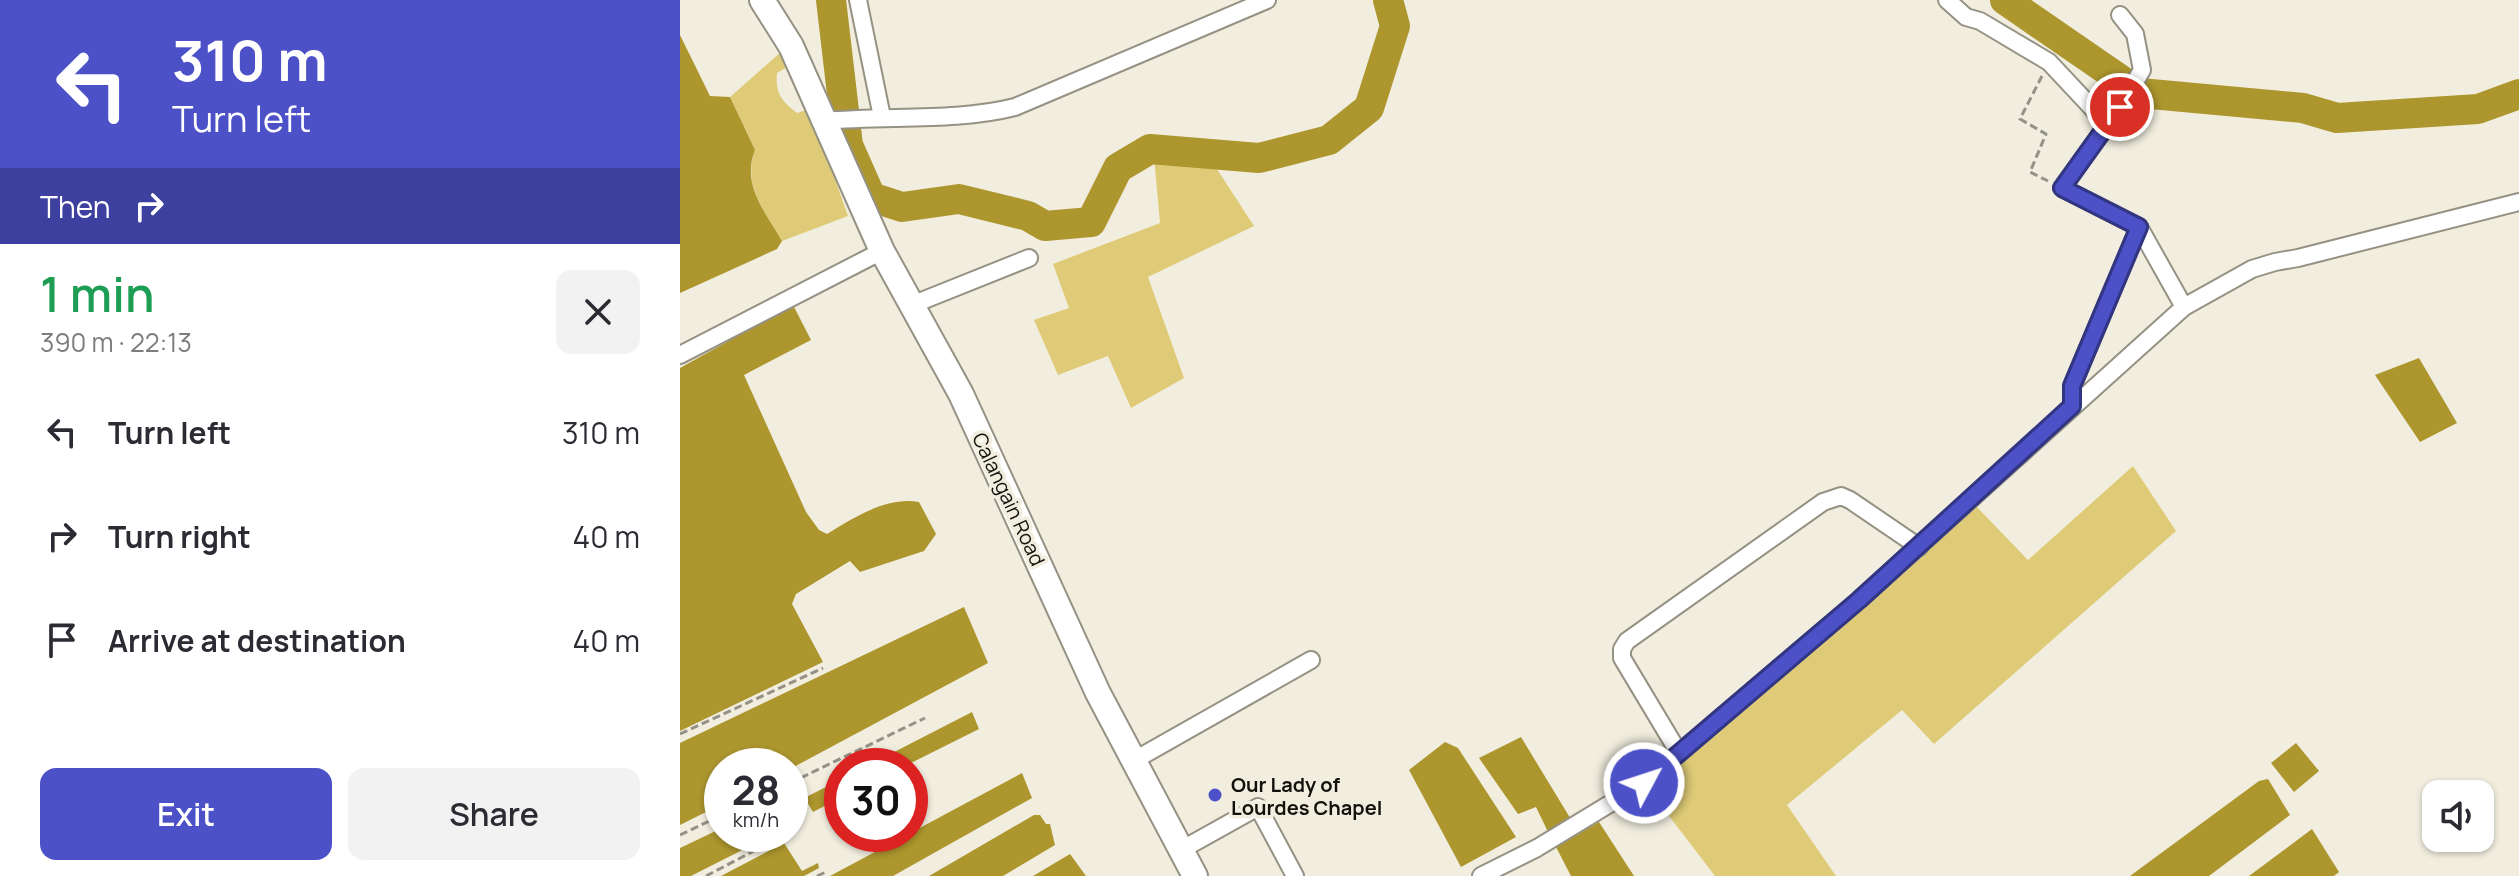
<!DOCTYPE html>
<meta charset="utf-8">
<style>
body{margin:0;font-family:Manrope,sans-serif;background:#f2f2f3;color:#2b2b33;height:100vh;display:flex;flex-direction:column;font-size:30px;white-space:nowrap}
*{box-sizing:border-box;margin:0}
p{font-size:26px;color:#7c7c81}
.icon{flex:none;width:44px;height:44px;fill:none;stroke:currentColor;stroke-width:2;stroke-linecap:round;stroke-linejoin:round}
.map{position:relative;flex:1;overflow:hidden}
.side{display:flex;flex-direction:column;background:#fff;width:680px}
.side>*{flex:none}
.hud{background:#4d51c7;color:#fff;overflow:hidden}
.fabs{position:absolute;left:1742px;top:780px;display:grid;gap:16px}
.fabs a{display:grid;place-items:center;width:72px;height:72px;border-radius:16px;background:#fff;box-shadow:0 2px 6px #0004;font-size:40px}
.speed{position:absolute;left:24px;top:748px;display:flex;gap:16px;font-size:40px;font-weight:700;text-align:center}
.speed>*{display:grid;place-content:center;width:104px;height:104px;border-radius:50%;background:#fff;box-shadow:0 2px 6px #0004;line-height:1}
.speed small{font-size:20px;font-weight:400}
.speed .limit{border:12px solid #d22;background:#fff;color:#111}
.pin{position:absolute;display:grid;place-items:center;width:68px;height:68px;color:#fff;margin:-34px;border:4px solid #fff;border-radius:50%;box-shadow:0 2px 8px #0007}
.me{position:absolute;width:88px;margin:-44px;rotate:50deg;stroke-linejoin:round;filter:drop-shadow(0 0 6px #0008)}
.turn{display:flex;align-items:center;gap:28px;height:168px;padding:0 40px;font-size:36px}
.turn .icon{width:104px;height:104px;stroke-width:2.5}
.turn b{display:block;font-size:56px;line-height:68px}
.then{display:flex;align-items:center;height:76px;padding:0 40px;background:#0003;gap:16px;font-size:30px}
.round{display:grid;place-items:center;flex:none;width:84px;height:84px;border-radius:16px;background:#f2f2f3}
.headline{display:flex;align-items:center;justify-content:space-between;height:136px;padding:0 40px}
h1{font-size:48px;font-weight:600;line-height:60px;color:#1e9e55}
.cta{display:flex;gap:16px;margin-top:auto;padding:16px 40px}
.cta a{flex:1;height:92px;border-radius:16px;background:#4d51c7;color:#fff;font-size:32px;font-weight:600;line-height:92px;text-align:center}
.cta a+a{background:#f2f2f3;color:#2b2b33}
ul{padding:0;list-style:none}
li{display:flex;align-items:center;gap:24px;height:104px;padding:0 40px}
li div{flex:1}
li b{display:block;font-size:30px}
li em{font-style:normal}
main{display:flex;flex:1;min-height:0}
.map>svg:first-child{display:block}
.green{fill:#dfcb77}
.water{fill:#ad962e}
.lines{fill:none;stroke-linecap:round;stroke-linejoin:round}
.river{stroke:#ad962e;stroke-width:30}
.street-casing{stroke:#959284;stroke-width:20}
.secondary-casing{stroke:#959284;stroke-width:28}
.path{stroke:#949287;stroke-width:3;stroke-dasharray:8 4;stroke-linecap:butt}
.street{stroke:#fff;stroke-width:16}
.secondary{stroke:#fff;stroke-width:24}
.route-casing{stroke:#323581;stroke-width:20}
.route{stroke:#4d51c7;stroke-width:14}
.poi-dot{fill:#4d51c7;stroke:#f1eedf;stroke-width:3}
.labels{text-anchor:middle;dominant-baseline:central;stroke-width:7;stroke-linejoin:round;paint-order:stroke}
.street-label{font-size:20px;fill:#12110c;stroke:#f1eedf}
.poi-label{font-size:20px;font-weight:bold;fill:#12110c;stroke:#f1eedf;text-anchor:start}
</style>
<main>
<section class="side">
<div class="hud">
<div class="turn"><svg class="icon" aria-label="left" viewBox="0 0 24 24"><path d="M17 20v-9H6M10 6l-5 5 5 5"/></svg><div><b>310 m</b>Turn left</div></div>
<div class="then">Then<svg class="icon" aria-label="right" viewBox="0 0 24 24"><path d="M7 20v-9h11M14 6l5 5-5 5"/></svg></div>
</div>
<div class="headline"><div><h1>1 min</h1><p>390 m · 22:13</p></div><a class="round"><svg class="icon" aria-label="close" viewBox="0 0 24 24"><path d="M6 6l12 12M18 6L6 18"/></svg></a></div>
<ul>
<li><svg class="icon" aria-label="left" viewBox="0 0 24 24"><path d="M17 20v-9H6M10 6l-5 5 5 5"/></svg><div><b>Turn left</b></div><em>310 m</em></li>
<li><svg class="icon" aria-label="right" viewBox="0 0 24 24"><path d="M7 20v-9h11M14 6l5 5-5 5"/></svg><div><b>Turn right</b></div><em>40 m</em></li>
<li><svg class="icon" aria-label="arrive" viewBox="0 0 24 24"><path d="M6 21V4h12l-3 4 3 4H6"/></svg><div><b>Arrive at destination</b></div><em>40 m</em></li>
</ul>
<div class="cta"><a>Exit</a><a>Share</a></div>
</section>
<div class="map">
<svg width="1839" height="876" viewBox="0 0 1839 876">
<rect width="100%" height="100%" fill="#f1eedf"/>
<g class="green">
<path d="M102,51L109,66L97,73C95,93 101,101 117,113L130,109L168,216L102,241C85,211 62,186 75,150L50,97Z"/>
<path d="M474,157L533,163L574,226L468,277L504,378L451,408L428,356L378,375L354,320L389,308L373,264L480,223Z"/>
<path d="M1453,466L1496,531L1254,744L1222,710L1107,805L1156,876H1035L970,791L1295,505L1348,560Z"/>
</g>
<g class="water">
<path d="M0,35L30,96L50,97L75,150C61,185 85,211 102,241L97,249L0,293Z"/>
<path d="M113,305L131,340L64,375L126,512L139,530L147,534C173,518 207,496 239,502L256,534L244,551L180,572L170,561L116,594L112,604L143,662L0,731V368Z"/>
<path d="M1739,358L1777,423L1740,442L1695,375Z"/>
<path d="M284,607L308,663L110,769V766H42V804L0,825V743Z"/>
<path d="M292,712L299,729L225,766H187Z"/>
<path d="M841,737L892,821L869,834L856,807L838,814L799,758Z"/>
<path d="M765,742L778,748L836,837L781,867L729,770Z"/>
<path d="M1616,743L1639,771L1614,792L1591,763Z"/>
<path d="M342,773L352,798L213,876H150Z"/>
<path d="M162,779V797L133,812L127,802L116,804L113,788H118L128,796Z"/>
<path d="M1588,779L1610,815L1529,876H1450L1579,781Z"/>
<path d="M354,815H360L366,824H370L375,845L323,876H249Z"/>
<path d="M919,822L954,876H891L876,847Z"/>
<path d="M42,828V834H94L11,876H0V848Z"/>
<path d="M1632,829L1659,872L1654,876H1569Z"/>
<path d="M104,843L122,871L138,863L139,868L124,876H41Z"/>
<path d="M390,854L406,876H353Z"/>
</g>
<g class="lines">
<g class="river">
<path d="M151,0L168,145L191,197L222,207L279,199L348,216L365,226L411,222L438,168L470,149L579,158L649,140L689,108L715,26L708,0"/>
<path d="M1325,0L1460,93L1623,108L1657,118L1798,109L1839,94"/>
</g>
<g class="street-casing">
<g id="street">
<path d="M178,0L202,117"/>
<path d="M1267,0L1286,17L1300,21L1369,62L1428,125"/>
<path d="M144,121C206,115 276,122 335,107L587,0"/>
<path d="M1459,227L1504,307"/>
<path d="M234,304L349,258"/>
<path d="M0,355L202,251"/>
<path d="M1392,406V386L1459,227L1382,188L1440,107L1462,70L1455,34L1440,15"/>
<path d="M999,753L942,658V649L947,641L1143,502L1161,496L1170,500L1239,547"/>
<path d="M453,761L631,660"/>
<path d="M501,850L578,807L615,876"/>
<path d="M801,876L857,848L964,783L1179,600L1504,307L1572,269L1595,262L1618,258L1839,202"/>
</g>
</g>
<g class="secondary-casing">
<path id="secondary" d="M82,0L111,46L202,251L281,394L418,693L515,876"/>
</g>
<g class="path">
<path d="M1362,76L1340,119L1366,134L1350,172L1368,181"/>
<path d="M0,734L143,668"/>
<path d="M110,783L245,718"/>
<path d="M110,830V832"/>
<path d="M0,835L42,815"/>
<path d="M26,876L106,834"/>
<path d="M137,876L146,872"/>
</g>
<use href="#street" class="street"/>
<use href="#secondary" class="secondary"/>
</g>
<g class="lines">
<g class="route-casing">
<path id="route" d="M964,783L1179,600L1392,406V386L1459,227L1382,188L1440,107"/>
</g>
<use href="#route" class="route"/>
</g>
<circle class="poi-dot" cx="535" cy="795" r="8"/>
<g class="labels">
<g class="street-label">
<text transform="translate(329 499) rotate(65)">Calangain Road</text>
</g>
<g class="poi-label">
<text x="551" y="784">Our Lady of<tspan x="551" dy="23">Lourdes Chapel</tspan></text>
</g>
</g>
</svg>
<div class="fabs">
<a><svg class="icon" aria-label="sound" viewBox="0 0 24 24"><path d="M4 9h4l5-4v14l-5-4H4zM17 9q2 3 0 6"/></svg></a>
</div>
<div class="speed"><div>28<small>km/h</small></div><div class="limit">30</div></div>
<div class="pin" style="left:1440px;top:107px;background:#d93025"><svg class="icon" aria-label="arrive" viewBox="0 0 24 24"><path d="M6 21V4h12l-3 4 3 4H6"/></svg></div>
<svg class="me" style="left:964px;top:783px" viewBox="-20 -20 40 40"><circle r="17" fill="#4d51c7" stroke="#fff" stroke-width="3"/><path d="M0-11L8 9 0 5-8 9z" fill="#fff"/></svg>
</div>
</main>
